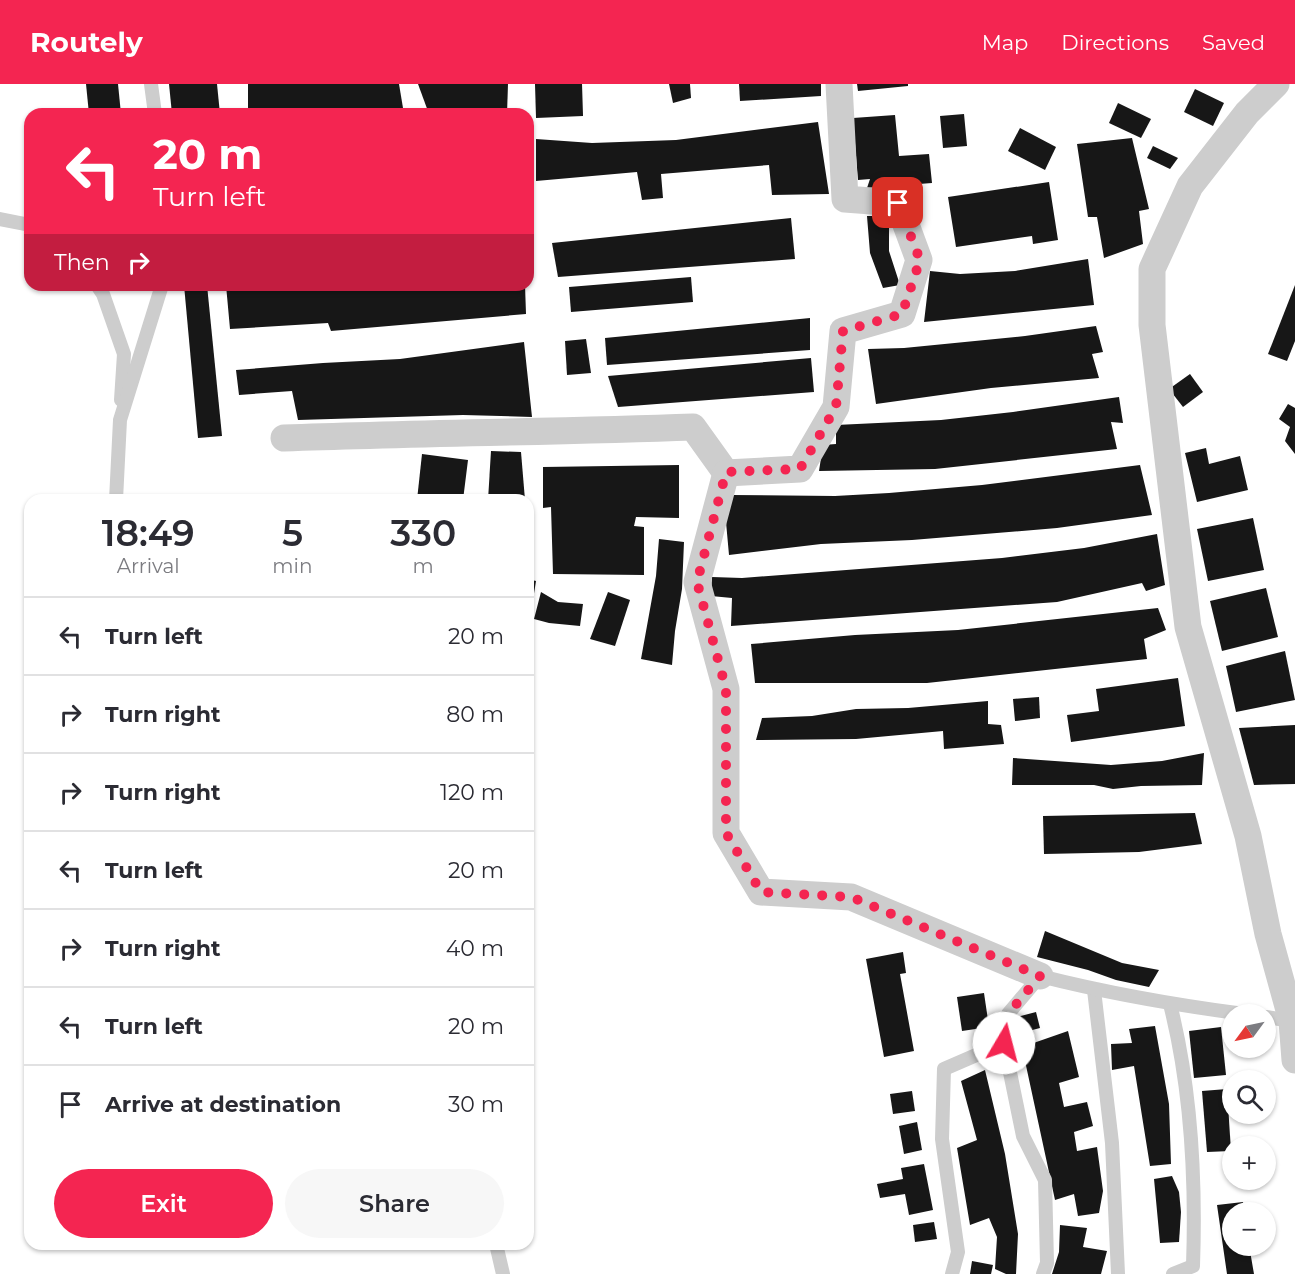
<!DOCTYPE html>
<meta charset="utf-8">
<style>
body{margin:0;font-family:Montserrat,sans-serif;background:#f7f7f7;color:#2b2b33;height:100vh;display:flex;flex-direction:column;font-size:22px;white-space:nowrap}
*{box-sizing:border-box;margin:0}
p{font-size:20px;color:#7c7c81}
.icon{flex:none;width:33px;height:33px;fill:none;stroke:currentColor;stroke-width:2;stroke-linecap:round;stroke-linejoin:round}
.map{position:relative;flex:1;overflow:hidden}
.drawer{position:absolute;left:24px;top:410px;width:510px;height:756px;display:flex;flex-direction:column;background:#fff;border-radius:18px;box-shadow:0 2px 4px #0004}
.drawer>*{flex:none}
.banner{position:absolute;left:24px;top:24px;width:510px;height:183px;border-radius:18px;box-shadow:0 2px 4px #0004;background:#f42551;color:#fff;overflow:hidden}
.needle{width:39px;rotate:237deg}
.tools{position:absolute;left:1222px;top:920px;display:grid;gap:12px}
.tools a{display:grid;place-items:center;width:54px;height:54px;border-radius:50%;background:#fff;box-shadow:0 2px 4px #0004;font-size:30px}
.pin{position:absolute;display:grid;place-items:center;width:51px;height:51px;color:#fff;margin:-26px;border-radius:12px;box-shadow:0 3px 9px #0006}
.me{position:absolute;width:66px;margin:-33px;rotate:8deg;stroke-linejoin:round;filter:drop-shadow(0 0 4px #0008)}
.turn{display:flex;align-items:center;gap:21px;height:126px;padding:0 30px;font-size:27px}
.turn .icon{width:78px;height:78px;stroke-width:2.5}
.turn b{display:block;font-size:42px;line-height:51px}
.then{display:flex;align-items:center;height:57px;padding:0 30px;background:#0003;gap:12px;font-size:22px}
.eta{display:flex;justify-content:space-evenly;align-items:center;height:102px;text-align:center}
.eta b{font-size:36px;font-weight:600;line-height:42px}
.action{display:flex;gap:12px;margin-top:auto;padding:12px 30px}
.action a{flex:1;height:69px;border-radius:36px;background:#f42551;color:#fff;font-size:24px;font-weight:600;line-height:69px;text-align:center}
.action a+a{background:#f7f7f7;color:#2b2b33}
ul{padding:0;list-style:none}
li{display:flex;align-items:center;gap:18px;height:78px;padding:0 30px;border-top:2px solid #e1e1e2}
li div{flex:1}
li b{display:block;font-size:22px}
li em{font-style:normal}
header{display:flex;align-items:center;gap:36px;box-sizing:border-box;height:84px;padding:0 30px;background:#f42551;color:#fff}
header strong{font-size:28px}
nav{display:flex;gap:33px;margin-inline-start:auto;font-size:21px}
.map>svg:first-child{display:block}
.building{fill:#171717}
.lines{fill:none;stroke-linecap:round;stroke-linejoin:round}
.lane{stroke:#cdcdcd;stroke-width:14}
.street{stroke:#cdcdcd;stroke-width:27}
.route{stroke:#f42551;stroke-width:10;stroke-dasharray:0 18}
</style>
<header>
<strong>Routely</strong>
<nav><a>Map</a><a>Directions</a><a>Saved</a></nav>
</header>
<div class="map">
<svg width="1295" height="1190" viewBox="0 0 1295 1190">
<rect width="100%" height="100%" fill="#fff"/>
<g class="building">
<path d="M86,0H118L121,30H89Z"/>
<path d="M169,0H217L220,30H172Z"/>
<path d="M248,0H399L404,30H248Z"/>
<path d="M418,0H508L507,30H429Z"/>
<path d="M535,0H582L583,32L536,34Z"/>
<path d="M669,0H690L691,14L673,19Z"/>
<path d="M739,0H821V12L740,17Z"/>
<path d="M857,0H908V2L858,7Z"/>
<path d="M1195,5L1224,19L1213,42L1184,28Z"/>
<path d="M1118,19L1151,35L1141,54L1109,39Z"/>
<path d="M964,30L967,62L943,64L940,32Z"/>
<path d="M895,31L899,72L929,70L932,99L867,104L870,95L858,96L853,34Z"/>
<path d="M818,38L829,110L772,111L769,81L661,90L663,114L642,116L637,88L536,97V55L592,59L676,56Z"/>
<path d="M1020,44L1056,63L1045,86L1008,67Z"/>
<path d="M1132,54L1149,125L1139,127L1143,160L1104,174L1097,133H1088L1077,60Z"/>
<path d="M1153,62L1178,74L1170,85L1147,74Z"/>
<path d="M1049,98L1058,156L1033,160L1032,152L956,163L948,113Z"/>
<path d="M867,132H889V167L900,201L883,204L870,169Z"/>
<path d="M791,134L795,175L558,193L552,159Z"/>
<path d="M1088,175L1094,221L924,238L930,187L960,190L1015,187Z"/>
<path d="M691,193L693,218L571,228L569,203Z"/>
<path d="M184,201H207L222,352L198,354Z"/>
<path d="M226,201H525L526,230L331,247L328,239L230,245Z"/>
<path d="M1295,201V257L1287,277L1268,270Z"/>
<path d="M810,234V266L607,281L605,254Z"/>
<path d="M1096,242L1103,268L1092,270L1099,294L991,304L876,320L868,265L904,264L1025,252Z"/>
<path d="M586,255L591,289L567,291L565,257Z"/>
<path d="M524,258L532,333L463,331L298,336L292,307L239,311L236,286L323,279L400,275Z"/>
<path d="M811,274L814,308L618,323L608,292Z"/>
<path d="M1190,290L1203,308L1183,323L1169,305Z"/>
<path d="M1119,313L1123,339L1111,338L1117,365L935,385L819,387L823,361L836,360V341L941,336L1013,328Z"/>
<path d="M1288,320L1295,324V370L1285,357L1290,343L1279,335Z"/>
<path d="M1206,364L1209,380L1240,372L1248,406L1197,418L1185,369Z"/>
<path d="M491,367L521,368L525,416H488Z"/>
<path d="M422,370L468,376L463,416H417Z"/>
<path d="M679,381V434L636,433L634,442L644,443V491L553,490L551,423L543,424V383Z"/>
<path d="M1140,381L1152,431L1057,444L912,456L821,460L729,471L726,438L731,411L835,412L889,409L982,401Z"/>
<path d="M1253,434L1264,486L1208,497L1197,445Z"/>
<path d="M1157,450L1165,501L1146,507L1142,499L1057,518L731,542L732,514L711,512L712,493L742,494L1002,474L1084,464Z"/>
<path d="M659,455L684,458L682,505L675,547L672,581L641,575L656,492Z"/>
<path d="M528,495L536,497L532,522L528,521Z"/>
<path d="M1266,504L1278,553L1222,567L1210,517Z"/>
<path d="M541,508L558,518L583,520L580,542L549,539L534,535Z"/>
<path d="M608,508L630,516L615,562L590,555Z"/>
<path d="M1158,524L1166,546L1144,555L1147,575L927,599H755L751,560L855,551L958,546Z"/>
<path d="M1285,567L1295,616L1236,628L1226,582Z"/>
<path d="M1178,594L1185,642L1071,658L1067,631L1099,627L1096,605Z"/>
<path d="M1039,613L1040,634L1015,637L1013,615Z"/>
<path d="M988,617V640L1001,641L1004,660L944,665L943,647L856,655L756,656L762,634L812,632L856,625L908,624Z"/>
<path d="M1295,641V700L1254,701L1239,644Z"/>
<path d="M1204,669L1202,701L1141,702L1113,705L1094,701H1012L1013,674L1111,681L1162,677Z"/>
<path d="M1195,729L1202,760L1139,768L1044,770L1043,732Z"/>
<path d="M1045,847L1122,879L1159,886L1149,903L1116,896L1088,886L1037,873Z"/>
<path d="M903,868L906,889L900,890L914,967L884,973L866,875Z"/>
<path d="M984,909L989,943L962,947L957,913Z"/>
<path d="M1036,928L1040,944L1017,950L1013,934Z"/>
<path d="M1155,942L1169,1020L1171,1080L1150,1082L1134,982L1112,986L1111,960L1132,959L1129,945Z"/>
<path d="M1221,943L1226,991L1194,994L1189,947Z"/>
<path d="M1068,947L1079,993L1059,999L1064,1023L1087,1018L1093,1042L1074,1048L1077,1067L1097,1063L1103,1107L1099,1129L1078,1132L1074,1110L1055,1116L1022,963Z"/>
<path d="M985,986L1005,1070L1018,1150L1016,1190H1006L995,1185L997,1153L989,1134L970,1141L957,1064L977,1056L961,997Z"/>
<path d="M1227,1005L1231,1067L1207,1068L1202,1007Z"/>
<path d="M912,1007L915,1027L893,1030L890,1010Z"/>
<path d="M917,1038L922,1066L904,1070L899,1042Z"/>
<path d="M924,1080L933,1126L909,1131L905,1110L880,1114L877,1100L903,1095L901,1084Z"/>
<path d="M1172,1092L1179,1108L1181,1128L1179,1158L1160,1159L1154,1095Z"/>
<path d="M1243,1118L1245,1128H1233V1161H1249L1254,1190H1227L1217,1121Z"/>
<path d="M934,1138L937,1155L915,1158L913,1141Z"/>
<path d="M1060,1141L1087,1144L1083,1163L1107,1167L1101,1190H1052L1059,1168Z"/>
<path d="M972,1177L993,1181L991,1190H970Z"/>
</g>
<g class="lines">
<g class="lane">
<path d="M151,0L155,30"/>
<path d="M0,135L30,141"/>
<path d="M97,201L103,210L124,270L121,316"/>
<path d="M116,416L120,336L162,201"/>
<path d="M1094,906L1112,1059L1118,1190"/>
<path d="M1170,920C1191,1003 1196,1096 1193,1182L1173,1190"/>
<path d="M1266,933L1292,937"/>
<path d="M1004,959L1023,1052L1045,1096L1047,1179L1043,1190"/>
<path d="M496,1160L503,1190"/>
<path d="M952,1190L958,1168L942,1055L944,985L1004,959L1008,930L1040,892C1107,909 1175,921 1244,930"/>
</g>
<g class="street">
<path d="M1276,0L1247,29L1190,102L1152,185V241L1188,543L1248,752L1268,850L1292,937L1295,976"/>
<path d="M284,354C420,349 556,348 693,343L726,389"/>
<path d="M726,389L697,498L726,605V749L761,808L851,813L1040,892"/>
<path d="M726,389L800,385L836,323L843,247L902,230L919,176L898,119L845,115L839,0"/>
</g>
</g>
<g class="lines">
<path class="route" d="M898,119L920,176L902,230L843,247L836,323L800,385L726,388L697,498L726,605V749L761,808L851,813L1040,892L1008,930L1004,959"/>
</g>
</svg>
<div class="tools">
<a><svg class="needle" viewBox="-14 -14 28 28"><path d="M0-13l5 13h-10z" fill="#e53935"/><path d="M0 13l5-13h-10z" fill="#7c7c81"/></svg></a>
<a><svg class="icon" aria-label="search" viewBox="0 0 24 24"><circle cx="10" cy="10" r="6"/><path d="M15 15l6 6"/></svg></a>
<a>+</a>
<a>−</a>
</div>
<div class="pin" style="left:898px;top:119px;background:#d93025"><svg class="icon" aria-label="arrive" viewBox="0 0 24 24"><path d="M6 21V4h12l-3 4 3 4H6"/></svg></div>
<svg class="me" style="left:1004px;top:959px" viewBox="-20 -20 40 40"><circle r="19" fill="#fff"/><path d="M0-13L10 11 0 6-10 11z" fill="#f42551"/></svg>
<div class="banner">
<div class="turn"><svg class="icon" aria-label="left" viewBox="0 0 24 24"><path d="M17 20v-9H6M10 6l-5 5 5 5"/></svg><div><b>20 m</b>Turn left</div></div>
<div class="then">Then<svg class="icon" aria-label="right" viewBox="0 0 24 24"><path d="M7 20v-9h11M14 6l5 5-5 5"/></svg></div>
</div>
<section class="drawer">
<div class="eta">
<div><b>18:49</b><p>Arrival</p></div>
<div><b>5</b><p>min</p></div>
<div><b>330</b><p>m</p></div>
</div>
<ul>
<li><svg class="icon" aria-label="left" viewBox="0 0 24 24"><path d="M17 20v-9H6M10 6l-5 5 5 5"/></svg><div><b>Turn left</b></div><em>20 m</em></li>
<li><svg class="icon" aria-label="right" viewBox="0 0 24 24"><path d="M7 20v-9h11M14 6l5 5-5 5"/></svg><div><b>Turn right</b></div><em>80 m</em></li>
<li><svg class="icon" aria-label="right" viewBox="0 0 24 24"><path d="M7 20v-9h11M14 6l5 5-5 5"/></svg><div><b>Turn right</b></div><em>120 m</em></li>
<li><svg class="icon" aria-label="left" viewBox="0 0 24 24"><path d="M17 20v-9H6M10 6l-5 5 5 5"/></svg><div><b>Turn left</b></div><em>20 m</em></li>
<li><svg class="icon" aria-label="right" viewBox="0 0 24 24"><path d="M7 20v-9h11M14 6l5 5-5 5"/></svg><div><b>Turn right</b></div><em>40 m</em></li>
<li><svg class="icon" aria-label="left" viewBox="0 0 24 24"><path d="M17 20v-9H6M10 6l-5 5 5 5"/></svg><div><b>Turn left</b></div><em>20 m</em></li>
<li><svg class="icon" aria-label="arrive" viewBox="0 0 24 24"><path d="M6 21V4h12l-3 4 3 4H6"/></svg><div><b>Arrive at destination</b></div><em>30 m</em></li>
</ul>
<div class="action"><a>Exit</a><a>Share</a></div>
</section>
</div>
